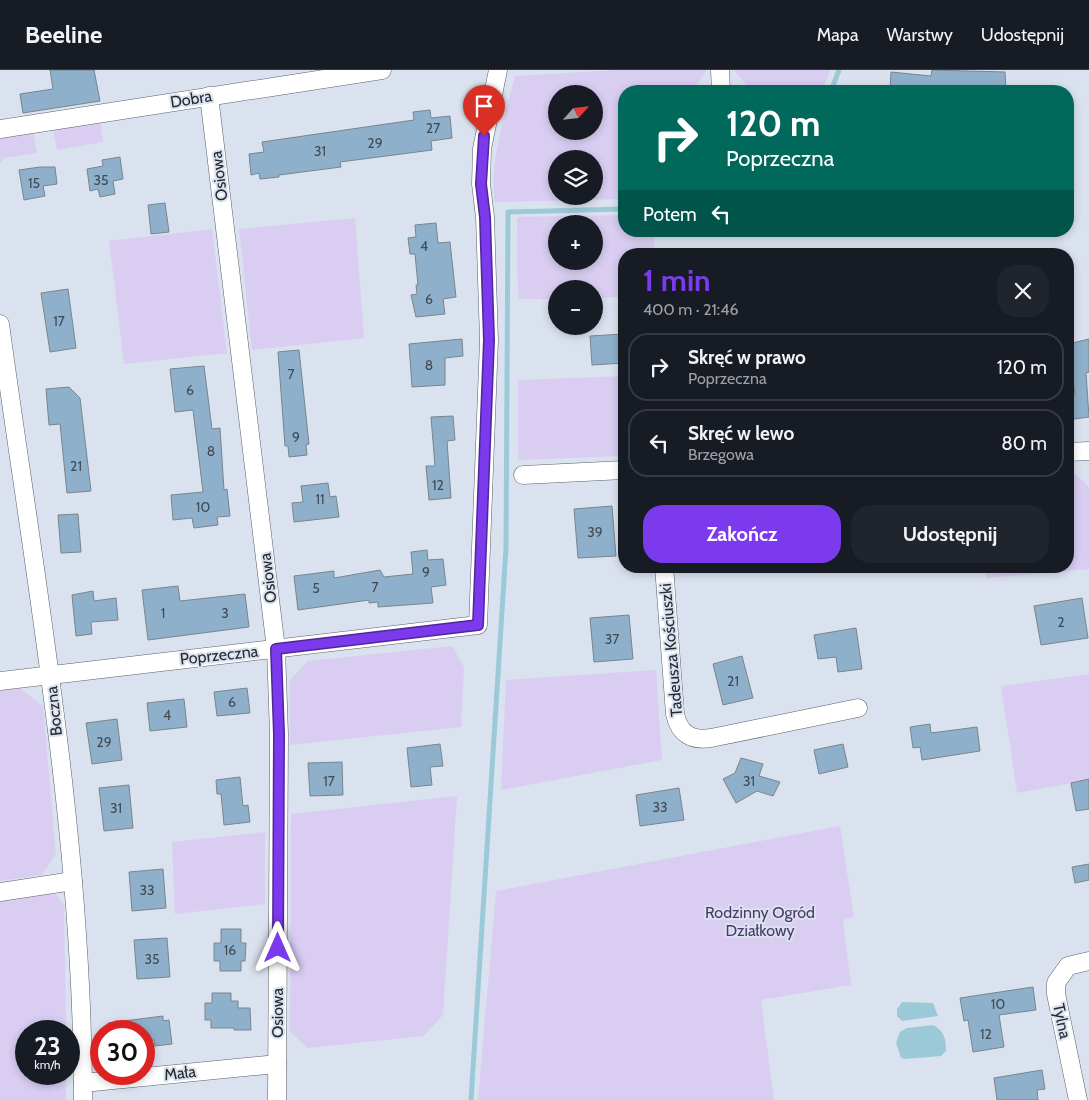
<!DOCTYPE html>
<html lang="pl">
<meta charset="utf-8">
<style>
body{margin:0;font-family:Cabin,sans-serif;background:#20242c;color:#f1f3f6;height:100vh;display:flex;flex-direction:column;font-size:19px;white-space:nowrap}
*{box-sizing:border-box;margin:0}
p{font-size:16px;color:#9ea1a6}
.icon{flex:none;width:28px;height:28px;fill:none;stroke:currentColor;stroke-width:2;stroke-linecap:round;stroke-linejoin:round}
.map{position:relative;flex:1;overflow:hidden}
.sheet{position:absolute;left:618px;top:178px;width:456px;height:325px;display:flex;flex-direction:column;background:#171b24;border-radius:20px;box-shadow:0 2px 8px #0003}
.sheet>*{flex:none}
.top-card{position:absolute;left:618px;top:15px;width:456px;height:152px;border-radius:20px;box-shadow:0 2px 8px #0003;background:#00695c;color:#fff;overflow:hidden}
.needle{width:32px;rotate:63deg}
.fabs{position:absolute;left:548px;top:15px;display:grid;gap:10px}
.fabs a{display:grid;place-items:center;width:55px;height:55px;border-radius:50%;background:#171b24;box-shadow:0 2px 8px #0003;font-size:25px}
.speed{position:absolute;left:15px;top:950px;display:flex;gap:10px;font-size:25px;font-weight:700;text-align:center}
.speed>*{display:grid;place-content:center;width:65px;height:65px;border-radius:50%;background:#171b24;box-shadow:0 2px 8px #0003;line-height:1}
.speed small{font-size:12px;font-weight:400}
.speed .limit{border:8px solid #d22;background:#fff;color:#111}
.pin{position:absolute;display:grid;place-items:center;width:42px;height:42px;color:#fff;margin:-51px -21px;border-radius:50% 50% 50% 0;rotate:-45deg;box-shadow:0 0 5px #0007}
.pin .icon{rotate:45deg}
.me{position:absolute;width:55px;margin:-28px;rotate:0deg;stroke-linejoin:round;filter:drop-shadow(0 0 4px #0008)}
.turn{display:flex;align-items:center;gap:18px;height:105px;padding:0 25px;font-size:22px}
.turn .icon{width:65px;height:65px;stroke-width:2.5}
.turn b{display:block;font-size:35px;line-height:42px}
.then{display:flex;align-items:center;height:48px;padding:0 25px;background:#0003;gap:10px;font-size:19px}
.round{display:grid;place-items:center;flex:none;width:52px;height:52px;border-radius:20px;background:#20242c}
.headline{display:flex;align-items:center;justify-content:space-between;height:85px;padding:0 25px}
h1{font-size:30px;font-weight:700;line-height:38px;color:#7c3aed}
.button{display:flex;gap:10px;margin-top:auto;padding:10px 25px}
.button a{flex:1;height:58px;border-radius:20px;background:#7c3aed;color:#fff;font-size:20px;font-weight:700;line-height:58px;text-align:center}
.button a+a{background:#20242c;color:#f1f3f6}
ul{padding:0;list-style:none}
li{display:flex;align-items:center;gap:15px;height:68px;margin:0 10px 8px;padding:0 15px;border:2px solid #363941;border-radius:20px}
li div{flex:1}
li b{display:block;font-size:19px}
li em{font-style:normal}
header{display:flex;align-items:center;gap:30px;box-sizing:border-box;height:70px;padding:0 25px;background:#171b24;border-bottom:1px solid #363941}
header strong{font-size:24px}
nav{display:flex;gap:28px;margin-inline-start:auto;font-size:18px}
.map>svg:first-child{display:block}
.green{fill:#d9cdf2;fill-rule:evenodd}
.water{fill:#9cc9d8}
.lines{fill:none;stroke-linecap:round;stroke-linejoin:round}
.stream{stroke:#9cc9d8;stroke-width:5}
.building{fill:#8eb0ca;stroke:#79858d}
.minor-casing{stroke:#595f6a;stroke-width:19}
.minor{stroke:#fff;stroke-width:18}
.route-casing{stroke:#51269a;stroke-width:12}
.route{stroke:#7c3aed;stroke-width:9}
.labels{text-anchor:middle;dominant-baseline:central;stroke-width:4;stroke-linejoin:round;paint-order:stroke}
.number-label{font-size:14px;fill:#404b55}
.street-label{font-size:16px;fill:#26292e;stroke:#dbe2ef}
.park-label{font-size:16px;fill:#4c396a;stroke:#dbe2ef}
</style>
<header>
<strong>Beeline</strong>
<nav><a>Mapa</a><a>Warstwy</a><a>Udostępnij</a></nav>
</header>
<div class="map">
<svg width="1089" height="1030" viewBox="0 0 1089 1030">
<rect width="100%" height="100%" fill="#dbe2ef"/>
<g class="green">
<path d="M617,0H707L695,17V21H624V129L495,132C488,95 506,42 515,6ZM556,24H594V61H556ZM556,89H594V126H556Z"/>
<path d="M734,0H830L822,21H747V16Z"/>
<path d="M100,51L103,72L57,80L53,59Z"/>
<path d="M33,62L37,83L4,88L0,93V67Z"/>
<path d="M624,145V161H654L655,184H624V227L594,228V219H556V229H518L517,147ZM556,154H594V191H556Z"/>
<path d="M355,148L364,268L252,280L239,159Z"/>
<path d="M212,159L227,283L124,294L109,171Z"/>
<path d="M624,306V386L518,390V310Z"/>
<path d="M1068,397L1089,417V499L986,508L985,496H1068Z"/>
<path d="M452,576L464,597L461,657L290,675V610L308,591Z"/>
<path d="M656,600L662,690L501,720L506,610Z"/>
<path d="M1089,604V710L1017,723L1001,616Z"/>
<path d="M20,618L43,636L56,784L42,805L0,811V621Z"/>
<path d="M457,726L443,945L424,966L308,978L290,962L291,744Z"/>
<path d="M840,756L854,847L843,850L851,915L761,930L774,1030H478L496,821Z"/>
<path d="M265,762V834L175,844L172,772Z"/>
<path d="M48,823L57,825L64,835L66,961H26V1004H66V1030H0V830Z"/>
</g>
<g class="water">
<path d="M902,932L933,933L938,946L902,951L897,946V939Z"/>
<path d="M933,955C944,961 946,968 946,981L941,986L905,989L901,988L896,973L900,962L907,958Z"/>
</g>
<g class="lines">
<g class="stream">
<path d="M831,21L839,0"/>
<path d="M471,1030L506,478L508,142L624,139"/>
</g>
</g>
<g class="building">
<path d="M50,0H94L100,31L23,43L20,24L53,19Z"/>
<path d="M932,0L1005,2L1006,21L890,20L891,2L931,6Z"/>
<path d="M430,40L431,48L450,46L452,68L431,71L432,80L340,92L341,97L279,105V107L260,109L259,103L251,105L249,84L264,82L262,72L414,50L413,42Z"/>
<path d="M120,87L123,109L113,111L115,124L100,127L98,119L90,121L87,99L103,96L102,90Z"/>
<path d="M40,97H55L57,114L43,116L45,126L24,130L19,100Z"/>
<path d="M165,133L169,162L151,164L148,135Z"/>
<path d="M436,153L438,173L450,172L456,227L443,229L445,244L416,247L411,225L417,224L416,215H418L415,184H410L408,168L416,167L415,155Z"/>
<path d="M68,219L76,278L50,282L41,223Z"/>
<path d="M624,264V293L592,295L590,266Z"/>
<path d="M462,269L463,286L445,288V315L412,317L409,274Z"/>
<path d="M1089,269V302L1086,303L1089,347L1068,350V325L1075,324L1068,274Z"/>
<path d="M299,280L309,374L306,375L307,385L289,387L288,376H285L278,282Z"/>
<path d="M204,296L212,359L220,358L224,420L227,419L230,446L217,447L218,455L194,458L192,448L173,450L171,425L203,422L193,340L175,342L170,299Z"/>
<path d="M69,317L80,328L91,421L67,423L60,354L49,355L46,319Z"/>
<path d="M453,346L455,370L447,371L451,428L429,430L426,396H435L431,347Z"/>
<path d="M328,413L330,427L336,426L339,447L294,452L292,433L303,432L301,416Z"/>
<path d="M612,436L616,486L578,488L574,439Z"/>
<path d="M78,444L81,482L61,483L58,445Z"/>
<path d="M427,480L428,490L443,489L446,515L431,517L433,533L378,537V532L369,533V530L298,540L294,506L334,501V508L380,500L384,507L413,504L411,482Z"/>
<path d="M178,516L180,531L245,524L249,557L148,570L142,520Z"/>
<path d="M93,521L94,531L116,528L118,550L91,552L92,564L76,566L72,525Z"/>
<path d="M1082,528L1088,568L1041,575L1034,536Z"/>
<path d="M629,545L633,589L594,592L590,548Z"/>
<path d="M856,558L862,599L838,602L836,587L818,589L814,565Z"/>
<path d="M742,586L753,628L723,635L713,594Z"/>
<path d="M247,618L250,643L217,646L214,622Z"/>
<path d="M184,629L187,657L150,661L147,633Z"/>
<path d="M117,649L122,690L92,694L86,653Z"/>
<path d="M930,654L931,663L977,657L980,681L922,690L920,677L913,678L910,657Z"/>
<path d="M440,674L443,696L430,697L432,715L411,717L407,678Z"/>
<path d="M843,674L848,697L819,704L814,680Z"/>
<path d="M741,688L763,694L759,706L780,712L773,726L757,721L736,733L723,709L735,703Z"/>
<path d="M342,692L343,725L310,726L308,693Z"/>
<path d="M240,707L243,736L248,735L250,752L224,755L221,724H217L216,710Z"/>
<path d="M1089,709V739L1076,741L1071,713Z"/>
<path d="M129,715L133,758L104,761L99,718Z"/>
<path d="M679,718L684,750L640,756L636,725Z"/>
<path d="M1089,794V810L1075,813L1072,797Z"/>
<path d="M163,799L166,838L132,841L129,802Z"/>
<path d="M221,859H241V873H246L245,891H241V901H220V891H214V873H221Z"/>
<path d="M167,868L170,907L137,909L134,870Z"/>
<path d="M1033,917L1036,940L999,945L1004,977L973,982L968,950L964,951L960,928Z"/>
<path d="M212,923H231V931H238V938H250L251,960H234V958H211V950H205V933H212Z"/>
<path d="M163,946V951L169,950L172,974L155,976L154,970L144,971V961H109L108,953Z"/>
<path d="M1042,1000L1045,1019L1037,1020L1038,1030H997L994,1008Z"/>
</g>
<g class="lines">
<g class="minor-casing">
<g id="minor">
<path d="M720,0L721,21"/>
<path d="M209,26L276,579L279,664L277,1030"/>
<path d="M0,59L382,0"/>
<path d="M0,254C35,512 83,769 83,1030"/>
<path d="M1068,382L1089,381"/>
<path d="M523,405L624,400"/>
<path d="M664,496L675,644C679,664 692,671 711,668L858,638"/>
<path d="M0,611L478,555L489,270L485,147L481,114L482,79L498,0"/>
<path d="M0,822L73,811"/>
<path d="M83,1013L277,994"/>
<path d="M1078,1030L1056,924V913L1068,896L1089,891"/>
</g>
</g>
<use href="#minor" class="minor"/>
</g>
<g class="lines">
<g class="route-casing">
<path id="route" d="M278,878L279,664L276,579L478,555L489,270L485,147L481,114L484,66"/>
</g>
<use href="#route" class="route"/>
</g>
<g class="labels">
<g class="number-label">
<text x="433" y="58">27</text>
<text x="375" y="73">29</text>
<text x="320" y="81">31</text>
<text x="101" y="110">35</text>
<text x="34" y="113">15</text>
<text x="424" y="176">4</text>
<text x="429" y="229">6</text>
<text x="59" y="251">17</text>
<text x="429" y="295">8</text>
<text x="291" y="304">7</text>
<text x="190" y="320">6</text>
<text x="296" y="367">9</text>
<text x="211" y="381">8</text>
<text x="76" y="396">21</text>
<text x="438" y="415">12</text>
<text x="320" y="429">11</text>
<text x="203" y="437">10</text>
<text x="595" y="462">39</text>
<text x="426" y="502">9</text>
<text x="375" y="517">7</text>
<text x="316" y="518">5</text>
<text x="163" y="543">1</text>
<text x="225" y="543">3</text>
<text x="1061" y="552">2</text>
<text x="612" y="569">37</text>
<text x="733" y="611">21</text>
<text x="232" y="632">6</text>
<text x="167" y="645">4</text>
<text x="104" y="672">29</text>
<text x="329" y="711">17</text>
<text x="749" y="711">31</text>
<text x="660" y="737">33</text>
<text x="116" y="738">31</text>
<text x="147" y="820">33</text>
<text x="230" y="880">16</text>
<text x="152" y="889">35</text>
<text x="998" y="934">10</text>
<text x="986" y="964">12</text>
</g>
<g class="street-label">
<text transform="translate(191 29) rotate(-9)">Dobra</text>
<text transform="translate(219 106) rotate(-97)">Osiowa</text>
<text transform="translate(268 508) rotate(-97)">Osiowa</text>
<text transform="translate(671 580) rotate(-95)">Tadeusza Kościuszki</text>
<text transform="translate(219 585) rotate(-6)">Poprzeczna</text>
<text transform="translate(54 641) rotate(-96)">Boczna</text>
<text transform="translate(277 943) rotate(-90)">Osiowa</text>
<text transform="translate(1062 951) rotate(78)">Tylna</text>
<text transform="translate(180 1003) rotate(-6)">Mała</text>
</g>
<g class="park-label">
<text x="760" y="842">Rodzinny Ogród<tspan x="760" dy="18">Działkowy</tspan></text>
</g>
</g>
</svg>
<div class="fabs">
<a><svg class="needle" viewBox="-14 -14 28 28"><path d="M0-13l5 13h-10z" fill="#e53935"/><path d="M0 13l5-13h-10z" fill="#9ea1a6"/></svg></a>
<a><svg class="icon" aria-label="layers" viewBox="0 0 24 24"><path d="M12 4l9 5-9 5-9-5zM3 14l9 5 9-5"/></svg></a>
<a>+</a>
<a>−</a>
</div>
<div class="speed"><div>23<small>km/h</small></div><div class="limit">30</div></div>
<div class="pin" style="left:484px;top:66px;background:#d93025"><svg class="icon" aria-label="arrive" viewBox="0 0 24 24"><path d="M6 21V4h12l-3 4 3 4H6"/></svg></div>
<svg class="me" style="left:278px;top:878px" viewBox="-20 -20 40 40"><path d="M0-17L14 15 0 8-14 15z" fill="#7c3aed" stroke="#fff" stroke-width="4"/></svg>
<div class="top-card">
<div class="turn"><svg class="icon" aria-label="right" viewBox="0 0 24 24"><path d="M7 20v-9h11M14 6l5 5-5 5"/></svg><div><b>120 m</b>Poprzeczna</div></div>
<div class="then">Potem<svg class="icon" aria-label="left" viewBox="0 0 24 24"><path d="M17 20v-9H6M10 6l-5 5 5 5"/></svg></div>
</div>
<section class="sheet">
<div class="headline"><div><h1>1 min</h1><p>400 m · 21:46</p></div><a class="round"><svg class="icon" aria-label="close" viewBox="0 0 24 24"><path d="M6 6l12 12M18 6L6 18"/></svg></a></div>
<ul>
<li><svg class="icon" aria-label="right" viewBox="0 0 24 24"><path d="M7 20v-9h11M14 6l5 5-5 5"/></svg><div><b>Skręć w prawo</b><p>Poprzeczna</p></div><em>120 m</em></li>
<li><svg class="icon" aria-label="left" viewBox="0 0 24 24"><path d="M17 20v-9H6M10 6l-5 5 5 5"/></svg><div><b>Skręć w lewo</b><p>Brzegowa</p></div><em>80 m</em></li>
</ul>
<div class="button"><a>Zakończ</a><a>Udostępnij</a></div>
</section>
</div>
